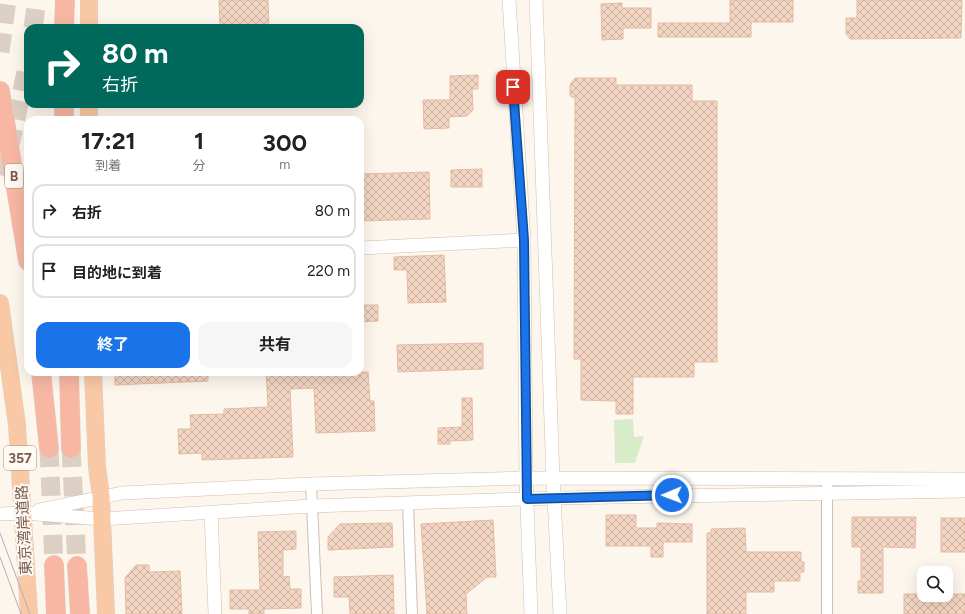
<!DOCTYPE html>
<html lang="ja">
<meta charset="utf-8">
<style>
body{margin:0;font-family:Figtree,"Noto Sans JP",sans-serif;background:#f6f6f6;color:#222;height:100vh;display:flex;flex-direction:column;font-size:15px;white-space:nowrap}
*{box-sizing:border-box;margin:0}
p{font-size:13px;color:#767676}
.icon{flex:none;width:22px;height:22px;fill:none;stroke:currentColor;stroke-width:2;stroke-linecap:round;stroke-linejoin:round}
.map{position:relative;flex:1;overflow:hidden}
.drawer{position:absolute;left:24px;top:116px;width:340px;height:260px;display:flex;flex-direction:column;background:#fff;border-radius:12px;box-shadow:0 4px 16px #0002}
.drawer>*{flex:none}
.banner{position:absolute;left:24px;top:24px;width:340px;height:84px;border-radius:12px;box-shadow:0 4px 16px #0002;background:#00695c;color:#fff;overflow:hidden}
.tools{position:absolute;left:917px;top:566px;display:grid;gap:8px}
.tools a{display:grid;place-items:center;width:36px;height:36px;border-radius:8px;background:#fff;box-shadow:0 4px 16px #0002;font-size:20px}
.pin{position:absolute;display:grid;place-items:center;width:34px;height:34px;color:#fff;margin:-17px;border-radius:8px;box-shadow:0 2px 6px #0006}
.me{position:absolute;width:44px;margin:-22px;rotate:269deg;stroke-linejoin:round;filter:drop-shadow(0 0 3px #0008)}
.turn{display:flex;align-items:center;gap:14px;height:84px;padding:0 12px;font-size:18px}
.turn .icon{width:52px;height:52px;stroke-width:2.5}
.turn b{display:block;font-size:28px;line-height:34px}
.eta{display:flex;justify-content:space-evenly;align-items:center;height:68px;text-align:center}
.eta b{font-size:24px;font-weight:700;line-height:28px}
.primary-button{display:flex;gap:8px;margin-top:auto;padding:8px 12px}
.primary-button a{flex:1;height:46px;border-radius:12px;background:#1a73e8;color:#fff;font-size:16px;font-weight:700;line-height:46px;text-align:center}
.primary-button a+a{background:#f6f6f6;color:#222}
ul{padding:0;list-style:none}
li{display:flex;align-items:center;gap:12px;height:54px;margin:0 8px 6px;padding:0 4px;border:2px solid #e0e0e0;border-radius:12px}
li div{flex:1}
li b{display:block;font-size:15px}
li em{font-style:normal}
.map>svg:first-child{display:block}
.grass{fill:#d8ecc9}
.building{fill:url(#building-cross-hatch);stroke:#e6bba3}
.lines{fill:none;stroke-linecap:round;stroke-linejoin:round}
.motorway-tunnel{stroke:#dcd0c4;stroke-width:19;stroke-dasharray:19 10;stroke-linecap:butt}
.minor-casing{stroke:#d1beb0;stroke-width:12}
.tertiary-casing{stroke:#d1beb0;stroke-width:14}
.trunk-casing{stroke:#dad1cd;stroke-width:18}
.motorway-casing{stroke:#dad1cd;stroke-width:20}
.minor{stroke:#fff;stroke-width:10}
.tertiary{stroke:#fff;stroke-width:13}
.trunk{stroke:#f9c8a4;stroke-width:17}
.motorway{stroke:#f7b7a3;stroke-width:19}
.tram{stroke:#b9a8c9;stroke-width:1}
.route-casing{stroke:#114b97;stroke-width:10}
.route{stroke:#1a73e8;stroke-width:7}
.labels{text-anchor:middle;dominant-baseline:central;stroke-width:4;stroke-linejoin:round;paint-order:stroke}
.shield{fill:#fffaf3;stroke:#a28b7f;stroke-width:1}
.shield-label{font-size:14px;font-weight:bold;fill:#7a5c4d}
.street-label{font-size:15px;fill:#7a5c4d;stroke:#fffaf3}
</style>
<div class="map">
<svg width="965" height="614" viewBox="0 0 965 614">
<defs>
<pattern id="building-cross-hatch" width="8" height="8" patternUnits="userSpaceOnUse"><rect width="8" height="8" fill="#f3d5c3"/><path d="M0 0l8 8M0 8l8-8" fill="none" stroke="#cab0a1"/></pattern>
</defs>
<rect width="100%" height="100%" fill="#fdf6ec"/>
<path class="grass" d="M633,419L634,437L644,436L635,463H615L614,420Z"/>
<g class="building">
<path d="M219,0H268L269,28H220Z"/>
<path d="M730,0H793V22H751V37H658V23H730Z"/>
<path d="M857,0H962L961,38L850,39L846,34V18H857Z"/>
<path d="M622,3V8H651V28H623V39L602,40L601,4Z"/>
<path d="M478,75V89H472L473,110L467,116L449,117V128L424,129L423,100H450V76Z"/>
<path d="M575,78H616V85H692V101H717V362H694V377H633V414H616V401L581,400V359H574L575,98L570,96V85Z"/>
<path d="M482,169V187H451V170Z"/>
<path d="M429,172L430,219L360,221V174Z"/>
<path d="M444,255L446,302L408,303L407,270H394V257Z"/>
<path d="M360,305H378V321L360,322Z"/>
<path d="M483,343V369L398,372L397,345Z"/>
<path d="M115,372H208V381L115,385Z"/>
<path d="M266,372H368L370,401H374L375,431L316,433L314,388L290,389L293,457L202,460V453L179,454L178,429H191L190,415L224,414V409L268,407Z"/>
<path d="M462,398H472L473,440L450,441V444H438V428L462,427Z"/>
<path d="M606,515H636V528H657V523L692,524V542H663V557H651V546H606Z"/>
<path d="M852,517H916L915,548L883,547V593H858V581H861V547H852Z"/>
<rect x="941" y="518" width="24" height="34"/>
<path d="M493,520L496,577H487L466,594L467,614H427L421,524Z"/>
<path d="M392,523L393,547L328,550V537L340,524Z"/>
<path d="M745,528L746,552H801V562H804V572H800V581H774V592H746V614H707V533H711V529Z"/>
<path d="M296,531V549L283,550V577L289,576L290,589H301V608L264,609V614H249V609H230V590H260L258,532Z"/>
<path d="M136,565H149V572L180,571L182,614H126L125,578Z"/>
<path d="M393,575L394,614H350L349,597H334V577Z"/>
<rect x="904" y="594" width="61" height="20"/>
</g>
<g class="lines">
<g class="motorway-tunnel">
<path d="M33,28L37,0"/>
<path d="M0,52L7,0"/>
<path d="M0,175L11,141L28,63"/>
<path d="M49,448L54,565"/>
<path d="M71,448L77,566"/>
</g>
<g class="minor-casing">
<g id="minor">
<path d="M311,484L317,614"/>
<path d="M827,487V614"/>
<path d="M408,503L412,614"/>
</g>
</g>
<g class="tertiary-casing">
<g id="tertiary">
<path d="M509,0L524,240L526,478L531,614"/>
<path d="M536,0L553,478L560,614"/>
<path d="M360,248L524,240"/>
<path d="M39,510L122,493L311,484L526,478L965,479"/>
<path d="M211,512L215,614"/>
<path d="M0,514L23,513L102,519L312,506L555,498L965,491"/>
</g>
</g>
<g class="trunk-casing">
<g id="trunk">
<path d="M89,28V0"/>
<path d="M89,120V104"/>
<path d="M0,303L17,425L29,614"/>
<path d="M93,372L97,467L101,496L106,614"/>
</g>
</g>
<g class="motorway-casing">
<g id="motorway">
<path d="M64,28L65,0"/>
<path d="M0,91L28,261"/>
<path d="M64,120V104"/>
<path d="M41,372L49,448"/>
<path d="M69,372L71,448"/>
<path d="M54,565L56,614"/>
<path d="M77,566L80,614"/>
</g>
</g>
<use href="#minor" class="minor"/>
<use href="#tertiary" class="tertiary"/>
<use href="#trunk" class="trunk"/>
<use href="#motorway" class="motorway"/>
<g class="tram">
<path d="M0,533L30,614"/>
<path d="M0,557L21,614"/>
</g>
</g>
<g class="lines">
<g class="route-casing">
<path id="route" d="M513,87L524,240L527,499L672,495"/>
</g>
<use href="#route" class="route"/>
</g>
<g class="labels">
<g class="shield">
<rect x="5" y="164" width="18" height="24" rx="3"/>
<rect x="4" y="446" width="32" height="24" rx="3"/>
</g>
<g class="shield-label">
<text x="14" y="176">B</text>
<text x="20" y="458">357</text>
</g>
<g class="street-label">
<text transform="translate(24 530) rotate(-93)">東京湾岸道路</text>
</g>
</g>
</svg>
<div class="tools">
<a><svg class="icon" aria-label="search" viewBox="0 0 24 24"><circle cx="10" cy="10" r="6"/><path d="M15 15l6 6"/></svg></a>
</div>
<div class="pin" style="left:513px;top:87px;background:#d93025"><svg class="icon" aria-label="arrive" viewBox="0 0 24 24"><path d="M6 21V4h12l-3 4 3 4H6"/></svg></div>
<svg class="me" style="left:672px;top:495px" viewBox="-20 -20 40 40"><circle r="17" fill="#1a73e8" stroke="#fff" stroke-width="3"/><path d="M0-11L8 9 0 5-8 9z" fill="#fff"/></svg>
<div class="banner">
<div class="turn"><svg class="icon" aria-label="right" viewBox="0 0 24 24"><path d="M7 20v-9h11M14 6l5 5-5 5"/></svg><div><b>80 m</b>右折</div></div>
</div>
<section class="drawer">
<div class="eta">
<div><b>17:21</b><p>到着</p></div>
<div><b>1</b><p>分</p></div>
<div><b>300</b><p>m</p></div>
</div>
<ul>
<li><svg class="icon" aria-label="right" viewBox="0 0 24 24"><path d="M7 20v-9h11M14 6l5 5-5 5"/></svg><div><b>右折</b></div><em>80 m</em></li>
<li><svg class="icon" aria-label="arrive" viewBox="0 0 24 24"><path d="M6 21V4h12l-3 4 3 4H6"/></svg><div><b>目的地に到着</b></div><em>220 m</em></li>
</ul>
<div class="primary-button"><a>終了</a><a>共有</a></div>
</section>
</div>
